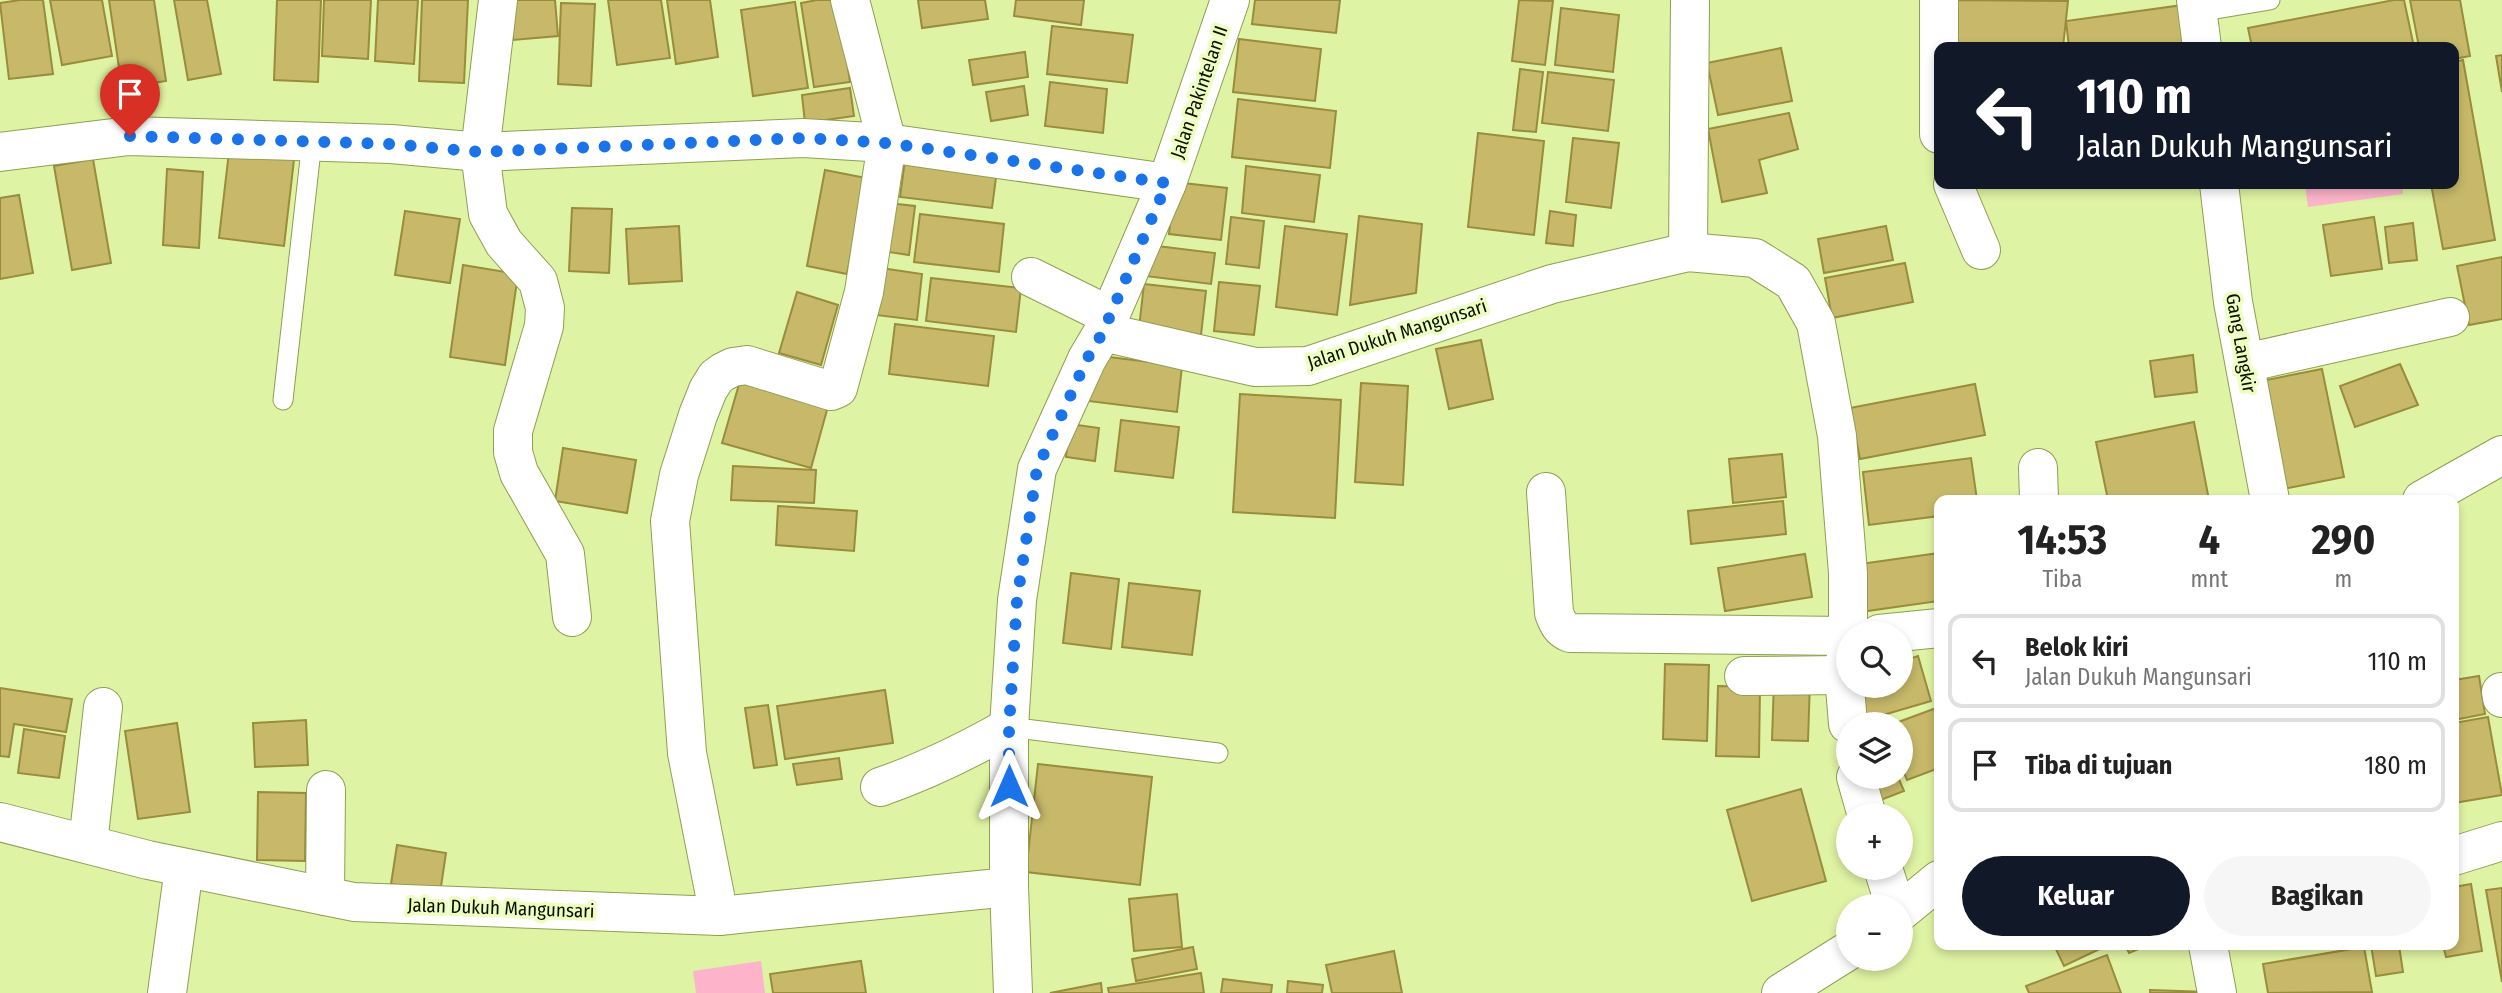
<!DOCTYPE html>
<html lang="id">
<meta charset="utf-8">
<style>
body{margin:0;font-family:"Fira Sans Condensed",sans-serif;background:#f6f6f6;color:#222;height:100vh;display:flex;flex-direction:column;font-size:26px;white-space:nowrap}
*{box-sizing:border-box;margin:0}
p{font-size:23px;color:#767676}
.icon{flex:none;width:38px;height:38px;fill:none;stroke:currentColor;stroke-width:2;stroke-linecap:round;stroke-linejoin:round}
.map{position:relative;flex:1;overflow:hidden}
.sheet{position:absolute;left:1934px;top:495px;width:525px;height:455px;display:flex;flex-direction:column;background:#fff;border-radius:14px;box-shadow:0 4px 10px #0003}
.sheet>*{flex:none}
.banner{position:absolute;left:1934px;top:42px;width:525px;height:147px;border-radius:14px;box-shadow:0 4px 10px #0003;background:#111827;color:#fff;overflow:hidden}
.fabs{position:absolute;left:1836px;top:621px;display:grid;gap:14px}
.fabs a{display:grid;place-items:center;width:77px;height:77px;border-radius:50%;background:#fff;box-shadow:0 4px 10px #0003;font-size:35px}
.pin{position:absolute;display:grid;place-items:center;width:60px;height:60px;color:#fff;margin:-72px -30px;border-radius:50% 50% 50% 0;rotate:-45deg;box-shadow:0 0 7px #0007}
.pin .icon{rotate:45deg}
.me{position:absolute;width:77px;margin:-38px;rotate:0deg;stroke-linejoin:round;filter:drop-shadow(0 0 5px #0008)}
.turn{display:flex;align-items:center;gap:24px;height:147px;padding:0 28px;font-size:32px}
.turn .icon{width:91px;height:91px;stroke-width:2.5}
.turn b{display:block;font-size:49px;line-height:60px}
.eta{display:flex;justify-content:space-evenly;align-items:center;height:119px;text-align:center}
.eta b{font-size:42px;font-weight:700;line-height:49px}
.primary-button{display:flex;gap:14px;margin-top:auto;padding:14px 28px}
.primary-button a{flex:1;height:80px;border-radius:42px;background:#111827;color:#fff;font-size:28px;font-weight:700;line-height:80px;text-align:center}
.primary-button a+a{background:#f6f6f6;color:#222}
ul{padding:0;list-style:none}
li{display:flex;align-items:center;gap:21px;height:94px;margin:0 14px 10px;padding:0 14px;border:4px solid #e0e0e0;border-radius:14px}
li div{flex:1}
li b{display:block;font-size:26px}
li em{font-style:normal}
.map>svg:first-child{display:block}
.green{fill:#fdb4ca}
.building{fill:#c7b969;stroke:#998c3b;stroke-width:2}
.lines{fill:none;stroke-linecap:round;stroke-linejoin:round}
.lane-casing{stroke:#8e9f54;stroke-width:21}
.street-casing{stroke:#8e9f54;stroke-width:40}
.secondary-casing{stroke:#8e9f54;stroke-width:40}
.lane{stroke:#fff;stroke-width:19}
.street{stroke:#fff;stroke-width:38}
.secondary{stroke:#fff;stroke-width:38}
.route{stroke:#1a73e8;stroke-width:12;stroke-dasharray:0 21.6}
.labels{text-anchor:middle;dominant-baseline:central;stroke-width:7;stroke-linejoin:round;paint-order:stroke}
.street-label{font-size:19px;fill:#0b1000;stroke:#eefec0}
</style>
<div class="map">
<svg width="2502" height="993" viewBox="0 0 2502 993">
<rect width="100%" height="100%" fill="#dff3a4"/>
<g class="green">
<path d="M2305,184H2402L2403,194L2308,207Z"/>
<path d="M761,961L765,993H696L693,971Z"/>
</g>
<g class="building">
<path d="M20,0H43L53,74L9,79L0,3Z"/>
<path d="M50,0H102L112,56L62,65Z"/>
<path d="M109,0H154L166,81L122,88Z"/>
<path d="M174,0H207L221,74L188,80Z"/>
<path d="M277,0H321L318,82L274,80Z"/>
<path d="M324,0H371L368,59L322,56Z"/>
<path d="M378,0H418L414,64L375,61Z"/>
<path d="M422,0H468L464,83L419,81Z"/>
<path d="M509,0H555L558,36L513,40Z"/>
<path d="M608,0H661L670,58L617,65Z"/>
<path d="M667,0H710L718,57L676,64Z"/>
<path d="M817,0H838L850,82L814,87L801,3Z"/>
<path d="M918,0H985L988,19L922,28Z"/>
<path d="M1016,0H1084L1081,25L1014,16Z"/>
<path d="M1255,0H1340L1336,33L1252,24Z"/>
<path d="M1519,0L1553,1L1545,65L1512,61Z"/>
<path d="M1954,0L2068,1L2063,47H1949Z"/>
<path d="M2394,0H2404L2414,47H2252L2248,28Z"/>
<path d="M2410,0H2460L2470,56L2454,59V47H2419Z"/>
<path d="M795,2L808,88L753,96L741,10Z"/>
<path d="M561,3L595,4L591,86L558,84Z"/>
<path d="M2183,5L2189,47H2069L2066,21Z"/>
<path d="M1561,8L1619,15L1613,72L1555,65Z"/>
<path d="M1052,26L1133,35L1127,83L1047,74Z"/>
<path d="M1239,39L1321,49L1315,101L1233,92Z"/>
<path d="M1781,48L1792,101L1718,115L1707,63Z"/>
<path d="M1025,52L1028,77L973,85L969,60Z"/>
<path d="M2502,55V92L2496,56Z"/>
<path d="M2463,60L2495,240L2443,249L2431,184H2454V62Z"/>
<path d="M1520,69L1543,72L1536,132L1513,130Z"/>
<path d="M1548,72L1614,80L1608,131L1542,123Z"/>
<path d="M1050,82L1107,89L1103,133L1045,126Z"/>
<path d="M1024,86L1028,115L991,121L986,92Z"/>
<path d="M850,88L854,116L805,123L802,95Z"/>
<path d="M1238,99L1336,111L1330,168L1232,157Z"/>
<path d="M1789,113L1798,149L1759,160L1767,193L1722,202L1708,129Z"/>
<path d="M1478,133L1544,141L1534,235L1468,227Z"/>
<path d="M1573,138L1619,143L1611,208L1566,202Z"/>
<path d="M230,143L295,151L284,246L219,238Z"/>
<path d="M93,159L111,263L72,270L54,166Z"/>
<path d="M905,160L997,170L992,208L900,197Z"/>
<path d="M1246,166L1320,175L1314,222L1242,213Z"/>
<path d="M167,169L203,172L199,248L163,245Z"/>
<path d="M825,170L866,178L847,274L807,266Z"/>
<path d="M1174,182L1227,188L1221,240L1169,234Z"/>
<path d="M19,195L33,273L0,279V198Z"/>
<path d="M888,203L915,206L909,255L882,251Z"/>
<path d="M572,208L612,209L609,273L569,271Z"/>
<path d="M405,211L460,219L450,283L395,275Z"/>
<path d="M1550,211L1576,215L1573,246L1546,243Z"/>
<path d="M920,214L1004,224L999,272L914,262Z"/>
<path d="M1359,216L1422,224L1416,293L1350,305Z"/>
<path d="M1231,217L1264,221L1259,268L1226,264Z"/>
<path d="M2374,217L2382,269L2331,276L2323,225Z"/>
<path d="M2413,223L2417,260L2389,263L2385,227Z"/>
<path d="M679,226L682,281L629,284L626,229Z"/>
<path d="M1285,226L1347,234L1337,315L1276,307Z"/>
<path d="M1886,226L1893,260L1824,273L1818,239Z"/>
<path d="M1149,245L1215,253L1211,284L1145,276Z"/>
<path d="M2502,257V319L2469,325L2457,266Z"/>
<path d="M1905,263L1913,302L1832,318L1825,278Z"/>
<path d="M463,265L518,274L505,365L450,357Z"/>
<path d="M881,268L922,274L917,320L876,315Z"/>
<path d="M931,278L1021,288L1016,332L926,321Z"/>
<path d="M1219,282L1260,286L1254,335L1214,331Z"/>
<path d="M1144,284L1206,291L1201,335L1139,328Z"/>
<path d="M797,292L838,305L821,365L779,353Z"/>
<path d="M895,324L994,336L988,386L889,374Z"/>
<path d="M1481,340L1493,399L1449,409L1436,349Z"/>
<path d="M1093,355L1182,366L1177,412L1088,401Z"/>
<path d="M2193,355L2197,392L2155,397L2150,361Z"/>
<path d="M2400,364L2418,405L2355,427L2340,386Z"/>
<path d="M2322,369L2344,477L2273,491L2251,383Z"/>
<path d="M742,374L830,399L811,468L722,443Z"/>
<path d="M1361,383L1408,386L1403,485L1355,482Z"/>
<path d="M1975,384L1985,435L1860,459L1850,408Z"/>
<path d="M1240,394L1341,400L1335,518L1233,512Z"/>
<path d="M1121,420L1179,427L1173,478L1115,471Z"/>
<path d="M2194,422L2209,500H2108L2096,442Z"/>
<path d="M1070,424L1099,428L1095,461L1066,457Z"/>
<path d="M563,448L636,460L627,513L555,501Z"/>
<path d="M1782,454L1786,497L1733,503L1729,459Z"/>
<path d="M1971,458L1977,500H1939V516L1869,525L1863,472Z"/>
<path d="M733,466L816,470L814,503L731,500Z"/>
<path d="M1783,501L1786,534L1691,544L1688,511Z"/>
<path d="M778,506L857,511L854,551L776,545Z"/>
<path d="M1939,553V601L1867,611L1860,564Z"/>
<path d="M1805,554L1812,597L1725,611L1718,568Z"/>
<path d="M1071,573L1119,579L1111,649L1063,643Z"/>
<path d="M1129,583L1200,591L1192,655L1122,647Z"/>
<path d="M1918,656L1931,701L1866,720L1856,686H1900V662Z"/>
<path d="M1665,664L1709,665L1707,741L1663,739Z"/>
<path d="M2479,676L2485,714L2454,720V680Z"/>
<path d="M1774,681H1810L1808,741L1772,740Z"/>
<path d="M1718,686L1760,687L1759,757L1716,756Z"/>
<path d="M0,688L72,699L66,732L14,724L9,757L0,756Z"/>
<path d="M885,690L893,743L785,759L777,706Z"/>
<path d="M768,705L777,765L754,768L745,708Z"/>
<path d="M1939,707V768L1907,780L1900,763V724H1893Z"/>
<path d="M2488,717L2502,795L2454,803V723Z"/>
<path d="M306,720L308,765L255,767L253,723Z"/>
<path d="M177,723L190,812L138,819L125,731Z"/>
<path d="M24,729L65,736L59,778L18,773Z"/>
<path d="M839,758L842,779L797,785L793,764Z"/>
<path d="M1038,764L1152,777L1140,885L1026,872Z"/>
<path d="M1869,777H1898L1904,791L1878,801Z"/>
<path d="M1801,789L1826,881L1752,901L1727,810Z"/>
<path d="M258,792L306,793L305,861L257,860Z"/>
<path d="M397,845L446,853L440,893L391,884Z"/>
<path d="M2471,884L2482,951L2446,957L2443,945H2454V887Z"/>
<path d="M2502,888V982L2486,890Z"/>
<path d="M1177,894L1182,947L1134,951L1129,899Z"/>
<path d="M2054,945H2108L2064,966Z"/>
<path d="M2125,945H2148L2129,953Z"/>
<path d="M2371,945H2399L2403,972L2376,976Z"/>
<path d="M1193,947L1197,969L1136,981L1132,959Z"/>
<path d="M2364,947L2372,992L2268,993L2263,964Z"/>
<path d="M1394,951L1402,993H1332L1326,965Z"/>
<path d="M2107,955L2121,993H2029L2026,986Z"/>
<path d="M861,961L866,993H773L770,974Z"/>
<path d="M1201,973L1204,993H1109L1108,988Z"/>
<path d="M1223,979L1272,985L1271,993H1221Z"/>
<path d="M1288,981L1323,985L1322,993H1287Z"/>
<path d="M1101,983L1102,993H1050Z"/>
<path d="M2150,990L2208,992V993H2150Z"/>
</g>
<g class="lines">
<g class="lane-casing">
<g id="lane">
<path d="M2198,12L2270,0"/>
<path d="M283,400L312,141"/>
<path d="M1009,727L1218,753"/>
</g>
</g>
<g class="street-casing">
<g id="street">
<path d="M498,0L480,152L488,214L504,243L538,281L545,308L544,326L513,431V452L519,473L565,554L572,617"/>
<path d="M1939,0V134"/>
<path d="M2196,0L2202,47"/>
<path d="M0,152L129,136L391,144L480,152L803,138L887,143L1167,183"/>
<path d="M1953,184L1981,250"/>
<path d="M2219,184L2233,302L2270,500"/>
<path d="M1688,252L1690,0"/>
<path d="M1031,277L1110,316"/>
<path d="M1103,332L1255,367L1308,366L1552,284L1688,252L1755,258L1793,282L1816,323L1837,436L1848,573V636L1844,675L1848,724"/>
<path d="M2245,363L2450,317"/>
<path d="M2038,468L2039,500"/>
<path d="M1546,492L1554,613C1558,623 1560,629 1570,633L1848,636"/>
<path d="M1879,634L1939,628"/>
<path d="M1744,676L1844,675"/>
<path d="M2501,692L2502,698"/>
<path d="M1856,777L1867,816"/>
<path d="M880,787C926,771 967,751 1009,727"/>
<path d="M0,822L148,860L354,902L719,916L1009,887"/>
<path d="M88,844L103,707"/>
<path d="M2454,856L2502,841"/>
<path d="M1883,868L1895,906"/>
<path d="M325,896L326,790"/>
<path d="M719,916L687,753L670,521L679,475L698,415L708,390L716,377L723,372L733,367L747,365L831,391L838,388L864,292L887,143L850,0"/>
<path d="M2208,945L2217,993"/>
<path d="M167,993L184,868"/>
<path d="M1013,993L1009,887V727L1017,600L1037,469L1087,359L1103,332L1167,183L1230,0"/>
</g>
</g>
<g class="secondary-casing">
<g id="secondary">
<path d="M2422,500L2502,455"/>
<path d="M1900,912L1939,880"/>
<path d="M1781,993L1848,951"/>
</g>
</g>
<use href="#lane" class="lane"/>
<use href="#street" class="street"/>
<use href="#secondary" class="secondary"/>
</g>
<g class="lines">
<path class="route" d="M130,136L391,144L480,152L803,138L887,143L1167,183L1103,332L1087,359L1037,469L1017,600L1009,727V786"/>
</g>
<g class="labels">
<g class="street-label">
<text transform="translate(1199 92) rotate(-71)">Jalan Pakintelan II</text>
<text transform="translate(1397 334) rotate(-18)">Jalan Dukuh Mangunsari</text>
<text transform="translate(2241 343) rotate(80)">Gang Langkir</text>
<text transform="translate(501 908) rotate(2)">Jalan Dukuh Mangunsari</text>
</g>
</g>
</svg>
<div class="fabs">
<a><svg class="icon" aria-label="search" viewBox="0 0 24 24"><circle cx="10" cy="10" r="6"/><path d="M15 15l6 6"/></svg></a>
<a><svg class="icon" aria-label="layers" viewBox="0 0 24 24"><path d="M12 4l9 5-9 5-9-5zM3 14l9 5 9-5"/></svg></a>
<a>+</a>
<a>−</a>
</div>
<div class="pin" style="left:130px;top:136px;background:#d93025"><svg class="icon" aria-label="arrive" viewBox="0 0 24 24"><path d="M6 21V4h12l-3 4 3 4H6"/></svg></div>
<svg class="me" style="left:1009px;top:786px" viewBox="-20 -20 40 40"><path d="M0-17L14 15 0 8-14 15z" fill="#1a73e8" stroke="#fff" stroke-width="4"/></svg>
<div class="banner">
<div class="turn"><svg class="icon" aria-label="left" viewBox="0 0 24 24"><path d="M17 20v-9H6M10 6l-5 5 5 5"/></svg><div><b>110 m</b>Jalan Dukuh Mangunsari</div></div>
</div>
<section class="sheet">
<div class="eta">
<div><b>14:53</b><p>Tiba</p></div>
<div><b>4</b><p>mnt</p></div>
<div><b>290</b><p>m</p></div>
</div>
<ul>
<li><svg class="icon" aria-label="left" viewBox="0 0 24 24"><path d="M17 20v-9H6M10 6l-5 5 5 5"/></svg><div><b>Belok kiri</b><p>Jalan Dukuh Mangunsari</p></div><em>110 m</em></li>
<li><svg class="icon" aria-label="arrive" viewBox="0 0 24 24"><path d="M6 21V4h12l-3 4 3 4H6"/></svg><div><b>Tiba di tujuan</b></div><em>180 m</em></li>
</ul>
<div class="primary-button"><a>Keluar</a><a>Bagikan</a></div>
</section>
</div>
